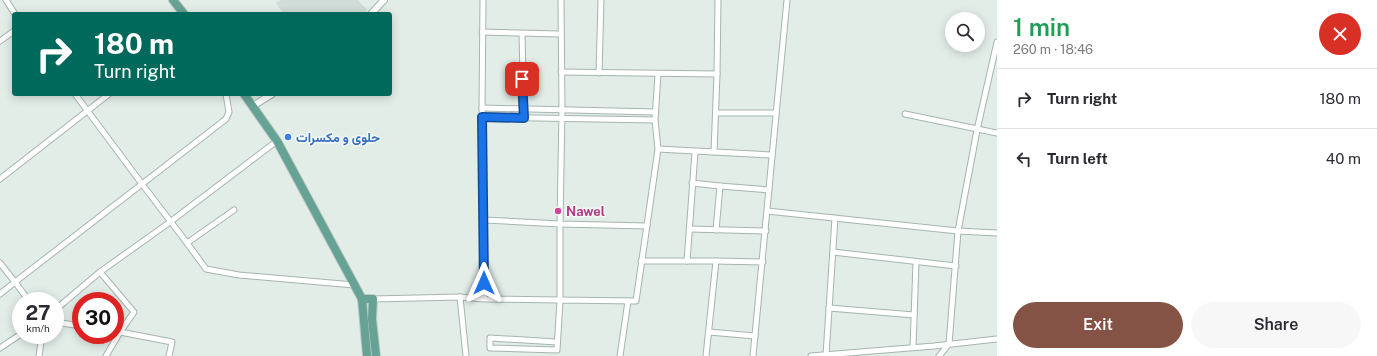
<!DOCTYPE html>
<meta charset="utf-8">
<style>
body{margin:0;font-family:"Public Sans",Vazirmatn,sans-serif;background:#f7f7f7;color:#2b2b33;height:100vh;display:flex;flex-direction:column;font-size:15px;white-space:nowrap}
*{box-sizing:border-box;margin:0}
p{font-size:13px;color:#7c7c81}
.icon{flex:none;width:22px;height:22px;fill:none;stroke:currentColor;stroke-width:2;stroke-linecap:round;stroke-linejoin:round}
.map{position:relative;flex:1;overflow:hidden}
.drawer{display:flex;flex-direction:column;background:#fff;width:380px}
.drawer>*{flex:none}
.top-card{position:absolute;left:12px;top:12px;width:380px;height:84px;border-radius:4px;box-shadow:0 2px 10px #0003;background:#00695c;color:#fff;overflow:hidden}
.fabs{position:absolute;left:945px;top:12px;display:grid;gap:8px}
.fabs a{display:grid;place-items:center;width:40px;height:40px;border-radius:50%;background:#fff;box-shadow:0 2px 10px #0003;font-size:20px}
.speed{position:absolute;left:12px;top:292px;display:flex;gap:8px;font-size:20px;font-weight:700;text-align:center}
.speed>*{display:grid;place-content:center;width:52px;height:52px;border-radius:50%;background:#fff;box-shadow:0 2px 10px #0003;line-height:1}
.speed small{font-size:10px;font-weight:400}
.speed .limit{border:6px solid #d22;background:#fff;color:#111}
.pin{position:absolute;display:grid;place-items:center;width:34px;height:34px;color:#fff;margin:-17px;border-radius:8px;box-shadow:0 2px 6px #0006}
.me{position:absolute;width:44px;margin:-22px;rotate:0deg;stroke-linejoin:round;filter:drop-shadow(0 0 3px #0008)}
.turn{display:flex;align-items:center;gap:14px;height:84px;padding:0 16px;font-size:18px}
.turn .icon{width:52px;height:52px;stroke-width:2.5}
.turn b{display:block;font-size:28px;line-height:34px}
.round{display:grid;place-items:center;flex:none;width:42px;height:42px;border-radius:21px;background:#f7f7f7}
.summary{display:flex;align-items:center;justify-content:space-between;height:68px;padding:0 16px}
h1{font-size:24px;font-weight:600;line-height:30px;color:#1e9e55}
.action{display:flex;gap:8px;margin-top:auto;padding:8px 16px}
.action a{flex:1;height:46px;border-radius:24px;background:#855345;color:#fff;font-size:16px;font-weight:600;line-height:46px;text-align:center}
.action a+a{background:#f7f7f7;color:#2b2b33}
ul{padding:0;list-style:none}
li{display:flex;align-items:center;gap:12px;height:60px;padding:0 16px;border-top:1px solid #e1e1e2}
li div{flex:1}
li b{display:block;font-size:15px}
li em{font-style:normal}
main{display:flex;flex:1;min-height:0}
.map>svg:first-child{display:block}
.built{fill:#d0dcd7}
.lines{fill:none;stroke-linecap:round;stroke-linejoin:round}
.minor-casing{stroke:#a5b5af;stroke-width:7}
.tertiary-casing{stroke:#a5b5af;stroke-width:8}
.primary-casing{stroke:#c1c9c7;stroke-width:10}
.minor{stroke:#fff;stroke-width:5}
.tertiary{stroke:#fff;stroke-width:6}
.primary{stroke:#66a394;stroke-width:8}
.route-casing{stroke:#114b97;stroke-width:10}
.route{stroke:#1a73e8;stroke-width:7}
.shop-dot{fill:#3f7fe0;stroke:#f3f9f6;stroke-width:1.5}
.hotel-dot{fill:#d1479c;stroke:#f3f9f6;stroke-width:1.5}
.labels{text-anchor:middle;dominant-baseline:central;stroke-width:3;stroke-linejoin:round;paint-order:stroke}
.shop-label{font-size:13px;font-weight:bold;fill:#366cbe;stroke:#f3f9f6;text-anchor:start}
.hotel-label{font-size:13px;font-weight:bold;fill:#b23c85;stroke:#f3f9f6;text-anchor:start}
</style>
<main>
<div class="map">
<svg width="997" height="356" viewBox="0 0 997 356">
<rect width="100%" height="100%" fill="#e2ede8"/>
<path class="built" d="M281,0H358L367,10L363,14H282L283,13L276,3Z"/>
<g class="lines">
<g class="minor-casing">
<g id="minor">
<path d="M6,0L15,14"/>
<path d="M483,0L482,108L484,220"/>
<path d="M561,0L562,110L560,224L647,226"/>
<path d="M482,32L560,34"/>
<path d="M522,34L524,118"/>
<path d="M0,41L14,31"/>
<path d="M561,72L717,74"/>
<path d="M599,73L601,0"/>
<path d="M226,94L229,112L226,119L142,184L187,243L234,210"/>
<path d="M482,108L656,112"/>
<path d="M716,113H776"/>
<path d="M905,114L997,133"/>
<path d="M482,117L655,120"/>
<path d="M658,149L771,155"/>
<path d="M714,152L717,74L718,0"/>
<path d="M0,179L109,94"/>
<path d="M692,183L720,186"/>
<path d="M767,211L958,231L997,233"/>
<path d="M690,229L766,231"/>
<path d="M716,230L720,186L769,190"/>
<path d="M187,243L206,269L239,275L354,285"/>
<path d="M833,252L956,266"/>
<path d="M641,261H716L706,356"/>
<path d="M687,261L695,152"/>
<path d="M716,261L763,262"/>
<path d="M0,263L15,282L142,184L75,94"/>
<path d="M100,272L170,222L277,141"/>
<path d="M0,294L15,282L29,301"/>
<path d="M460,297L466,356"/>
<path d="M373,299L460,297L484,299L560,300V224L484,220V299"/>
<path d="M829,308L914,315"/>
<path d="M55,310L100,272L134,312L120,332L172,342L169,356"/>
<path d="M55,322L81,326"/>
<path d="M709,332L755,336"/>
<path d="M557,342L490,338V348L557,350L560,300L636,301L658,149L655,120L658,74"/>
<path d="M913,347L916,262"/>
<path d="M0,348L21,334"/>
<path d="M826,355L835,218"/>
<path d="M39,356L42,335"/>
<path d="M106,356L120,332L115,331"/>
<path d="M620,356L628,301"/>
<path d="M753,356L787,0"/>
<path d="M811,356L934,346L997,339"/>
<path d="M939,356L949,344L958,231L977,130L997,42"/>
</g>
</g>
<g class="tertiary-casing">
<g id="tertiary">
<path d="M371,14L384,0"/>
<path d="M253,106L272,94"/>
</g>
</g>
<g class="primary-casing">
<g id="primary">
<path d="M173,0L184,14"/>
<path d="M244,94L277,141L362,299L367,356"/>
<path d="M362,299H373L372,319L376,356"/>
</g>
</g>
<use href="#minor" class="minor"/>
<use href="#tertiary" class="tertiary"/>
<use href="#primary" class="primary"/>
</g>
<g class="lines">
<g class="route-casing">
<path id="route" d="M484,283L482,117L524,118L522,79"/>
</g>
<use href="#route" class="route"/>
</g>
<circle class="shop-dot" cx="288" cy="137" r="4"/>
<circle class="hotel-dot" cx="558" cy="211" r="4"/>
<g class="labels">
<g class="shop-label">
<text x="296" y="137">حلوى و مكسرات</text>
</g>
<g class="hotel-label">
<text x="566" y="211">Nawel</text>
</g>
</g>
</svg>
<div class="fabs">
<a><svg class="icon" aria-label="search" viewBox="0 0 24 24"><circle cx="10" cy="10" r="6"/><path d="M15 15l6 6"/></svg></a>
</div>
<div class="speed"><div>27<small>km/h</small></div><div class="limit">30</div></div>
<div class="pin" style="left:522px;top:79px;background:#d93025"><svg class="icon" aria-label="arrive" viewBox="0 0 24 24"><path d="M6 21V4h12l-3 4 3 4H6"/></svg></div>
<svg class="me" style="left:484px;top:283px" viewBox="-20 -20 40 40"><path d="M0-17L14 15 0 8-14 15z" fill="#1a73e8" stroke="#fff" stroke-width="4"/></svg>
<div class="top-card">
<div class="turn"><svg class="icon" aria-label="right" viewBox="0 0 24 24"><path d="M7 20v-9h11M14 6l5 5-5 5"/></svg><div><b>180 m</b>Turn right</div></div>
</div>
</div>
<section class="drawer">
<div class="summary"><div><h1>1 min</h1><p>260 m · 18:46</p></div><a class="round" style="background:#d93025;color:#fff"><svg class="icon" aria-label="close" viewBox="0 0 24 24"><path d="M6 6l12 12M18 6L6 18"/></svg></a></div>
<ul>
<li><svg class="icon" aria-label="right" viewBox="0 0 24 24"><path d="M7 20v-9h11M14 6l5 5-5 5"/></svg><div><b>Turn right</b></div><em>180 m</em></li>
<li><svg class="icon" aria-label="left" viewBox="0 0 24 24"><path d="M17 20v-9H6M10 6l-5 5 5 5"/></svg><div><b>Turn left</b></div><em>40 m</em></li>
</ul>
<div class="action"><a>Exit</a><a>Share</a></div>
</section>
</main>
